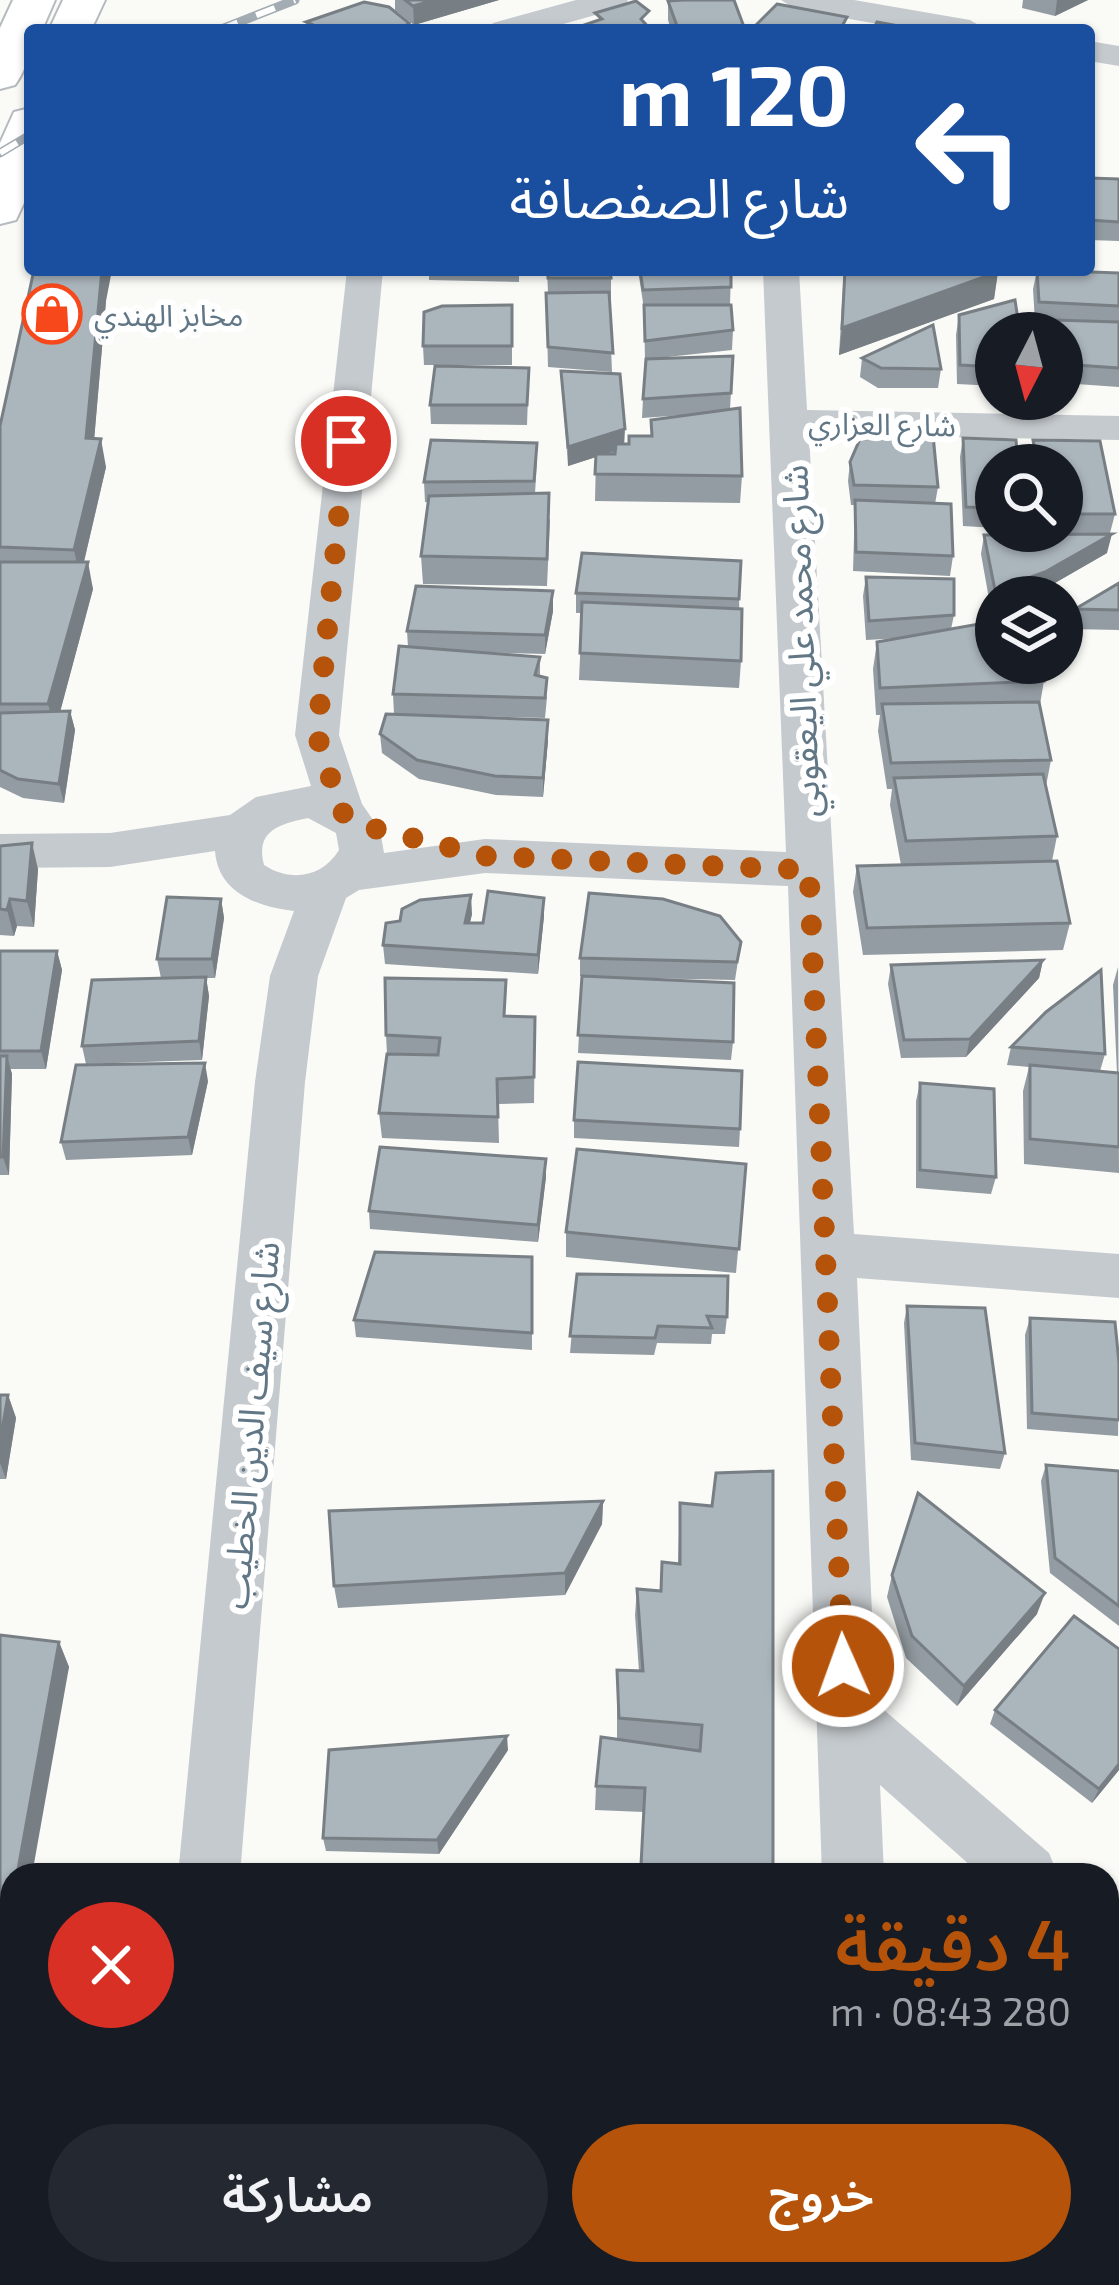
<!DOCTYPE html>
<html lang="ar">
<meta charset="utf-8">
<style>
body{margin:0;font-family:"Exo 2","Noto Sans Arabic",sans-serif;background:#242831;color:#f1f3f6;direction:rtl;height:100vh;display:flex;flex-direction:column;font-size:45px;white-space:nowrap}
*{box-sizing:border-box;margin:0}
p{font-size:39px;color:#9ea1a6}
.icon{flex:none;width:66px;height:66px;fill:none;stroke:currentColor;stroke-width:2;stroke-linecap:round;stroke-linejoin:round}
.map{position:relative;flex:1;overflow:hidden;direction:ltr}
.panel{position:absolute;left:0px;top:1863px;width:1119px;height:423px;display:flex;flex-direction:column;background:#171b24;border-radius:36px 36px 0 0;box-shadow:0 3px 9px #0004;direction:rtl}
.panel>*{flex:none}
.top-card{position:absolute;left:24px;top:24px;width:1071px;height:252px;border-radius:12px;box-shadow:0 3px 9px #0004;direction:rtl;background:#1a4fa0;color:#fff;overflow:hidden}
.needle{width:78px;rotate:186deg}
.controls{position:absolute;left:975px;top:312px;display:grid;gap:24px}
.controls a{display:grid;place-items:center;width:108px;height:108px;border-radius:50%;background:#171b24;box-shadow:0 3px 9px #0004;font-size:60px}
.pin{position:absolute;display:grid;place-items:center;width:102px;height:102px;color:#fff;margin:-51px;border:6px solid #fff;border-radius:50%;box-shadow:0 3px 12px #0007}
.me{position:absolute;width:132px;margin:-66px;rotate:358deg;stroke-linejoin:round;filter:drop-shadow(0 0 9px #0008)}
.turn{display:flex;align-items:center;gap:42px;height:252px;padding:0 48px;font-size:54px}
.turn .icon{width:156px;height:156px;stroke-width:2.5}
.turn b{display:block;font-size:84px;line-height:102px}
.round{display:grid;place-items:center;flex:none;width:126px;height:126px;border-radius:63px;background:#242831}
.head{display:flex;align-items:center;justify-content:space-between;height:204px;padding:0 48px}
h1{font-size:72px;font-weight:600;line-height:90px;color:#b45309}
.primary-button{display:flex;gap:24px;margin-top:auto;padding:24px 48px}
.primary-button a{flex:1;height:138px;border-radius:72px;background:#b45309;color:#fff;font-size:48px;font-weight:600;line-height:138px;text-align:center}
.primary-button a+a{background:#242831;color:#f1f3f6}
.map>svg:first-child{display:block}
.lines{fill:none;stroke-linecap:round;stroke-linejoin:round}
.highway-casing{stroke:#b6bbbf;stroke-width:4}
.minor{fill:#c5cace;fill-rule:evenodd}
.highway{fill:#fff;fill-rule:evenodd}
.rail-casing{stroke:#a3acb2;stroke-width:9}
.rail{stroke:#fff;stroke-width:6;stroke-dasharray:20;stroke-linecap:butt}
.wall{fill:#939ca2}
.shaded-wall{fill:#787f84}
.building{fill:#abb5bc;stroke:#787f84;stroke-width:3}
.route{stroke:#b45309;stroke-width:21;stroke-dasharray:0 37.8}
.labels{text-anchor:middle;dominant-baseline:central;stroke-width:12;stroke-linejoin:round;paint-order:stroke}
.far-poi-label{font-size:30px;fill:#617786;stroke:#fff;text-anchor:start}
.far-street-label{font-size:30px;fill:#617786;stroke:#fff}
.street-label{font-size:36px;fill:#617786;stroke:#fff}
</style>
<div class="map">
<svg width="1119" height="2285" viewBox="0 0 1119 2285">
<rect width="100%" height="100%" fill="#fafaf7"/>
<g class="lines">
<g class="highway-casing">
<g id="highway">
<path d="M13,0H55L42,30H30C30,52 28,67 15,85L0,89V28Z"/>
<path d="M63,0H105L91,30H49Z"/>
<path d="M30,108V190L16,220L0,224V143L14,112Z"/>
</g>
</g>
<g class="minor">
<path d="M576,0H628L624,7L542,30H488L493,23Z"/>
<path d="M781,0H854L970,20L987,30H913L797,10Z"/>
<path d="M1089,41L1119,46V66L1089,61Z"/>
<path d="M347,270H383L339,735L362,804L380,830L384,853L485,839L786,852L763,270H799L807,410L1119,416V440L809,435L854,1234L1119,1254V1298L857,1278L876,1703L1049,1853L1058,1875H981L880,1785L884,1875H822L788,886L485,873L359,890L346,898L318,976L305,1082L240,1875H178L255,1082L270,976L294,911C258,907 218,893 215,851L110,867L0,868V834L110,833L230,815L256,797L311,786L295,735ZM308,818L336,833L339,850C322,878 290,882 264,865C255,831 279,824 308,818Z"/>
<path d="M1107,1915L1119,1920V1989L1107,1984Z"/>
<rect x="142" y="2274" width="70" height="11"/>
<path d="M865,2274H935L938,2285H868Z"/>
</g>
<use href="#highway" class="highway"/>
<g class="rail-casing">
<g id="rail">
<path d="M219,30L295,0"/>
<path d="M0,153L30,135"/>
</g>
</g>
<use href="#rail" class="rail"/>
</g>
<g class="wall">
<path d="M395,0H499L414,25L395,10Z"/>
<path d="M1023,0H1088L1055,16L1022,8Z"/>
<path d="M668,1L744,27V30H671L668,20Z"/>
<path d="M306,22L410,30H307Z"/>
<path d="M1089,178L1119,179V241L1089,240Z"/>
<path d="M429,270H519V282L429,280Z"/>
<path d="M547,270L611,278V298H609L612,372L548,367L546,293H548Z"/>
<path d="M638,270H731L730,305L733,330L732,350L658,358L733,356L730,409L742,476L740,503L595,501L596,457L568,466L561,371L624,444H629L651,436L684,415L642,418L645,360L644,309Z"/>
<path d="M844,270H998L994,299L839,355Z"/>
<path d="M1037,270L1119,273V387L1062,383V333H1051L1053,322H1035L1033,289Z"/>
<path d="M106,301L94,439L106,467L84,562L93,589L60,711H70L75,730L64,803L23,798L0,787V426Z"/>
<path d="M512,305V365H424L423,346Z"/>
<path d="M959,315L996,333V386L957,384L956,335Z"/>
<path d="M862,358L941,369L938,388H878L860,377Z"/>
<path d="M529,368L527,425L431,424L430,405Z"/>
<path d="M963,438L996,465V528L963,526L960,457Z"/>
<path d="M1033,440L1100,441L1115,514L1110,533H1042V531H1062V465H1031Z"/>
<path d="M537,462L535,493L550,520L547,586L423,584L421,556L428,502H425L424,482Z"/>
<path d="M850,462L938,487L935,504L953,556L950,576L853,571L855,505H851L848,481Z"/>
<path d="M984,535L1107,553L1041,591L1024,597H996L991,610L981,554Z"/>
<path d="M866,577L954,615L951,629L1044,681L1040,704L1051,760L1046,786L1057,836L1052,861L1070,923L1063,950L863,955L853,892L857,866L901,865L890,805L892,789H887L878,731L880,715H876L873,669L877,642L902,638L866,640L863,596Z"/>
<path d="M1119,583V630L1071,629L1075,609Z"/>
<path d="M576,593L739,599L741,661L739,688L579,680L582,613H576Z"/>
<path d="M553,611L545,654L468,652L540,657V676L547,697L545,718L394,714L393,694L408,647L407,631Z"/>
<path d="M380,734L548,740L543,797L496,795L419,779L382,753Z"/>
<path d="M0,846L38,869L34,927L17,926L14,936L0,935Z"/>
<path d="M544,898V916L538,974L385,964L383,945L472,914L470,923H483Z"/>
<path d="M221,899L224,918L215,978H206L209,996L202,1060L86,1064L82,1046L161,978L157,959Z"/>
<path d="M741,942L735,980L594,977L733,1042L731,1060L578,1053L582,976H580V958Z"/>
<path d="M0,951H57L62,970L46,1069H10L12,1074L9,1175H0Z"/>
<path d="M1043,960L1039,978L966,1057L901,1058L888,984L891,965Z"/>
<path d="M1118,967L1119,1173L1024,1164L1023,1091L1029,1067L1007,1065L1011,1047L1105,1054L1100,1071L1117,1073L1113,985Z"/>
<path d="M506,1016L535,1017L534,1103L498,1104L499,1143L382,1138L379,1113L387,1054L386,1035Z"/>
<path d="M208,1081L192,1155L66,1160L61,1142Z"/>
<path d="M920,1083L996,1177L991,1194L916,1188V1101Z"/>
<path d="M574,1120L740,1129L739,1147L574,1138Z"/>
<path d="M746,1164L736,1273L566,1257V1232Z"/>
<path d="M546,1177L538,1242L370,1229L369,1211Z"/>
<path d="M532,1257V1350L356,1337L354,1320Z"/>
<path d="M577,1274L727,1317L725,1334H712L711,1344L657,1343L654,1355L570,1353Z"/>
<path d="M907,1306L1005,1453L1000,1469L911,1460L904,1323Z"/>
<path d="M1030,1318L1119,1363L1118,1436L1027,1429L1025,1335Z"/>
<path d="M0,1395H8L16,1418L6,1479H0Z"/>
<path d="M1046,1465L1119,1471V1626L1050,1573L1041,1481Z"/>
<path d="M603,1501L602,1524L565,1595L338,1608L334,1586Z"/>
<path d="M680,1503L773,1875H640L644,1812L595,1810L596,1786L617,1739V1670L639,1671L635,1615L637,1589L660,1591L662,1562L678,1564Z"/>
<path d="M892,1575L1037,1614L957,1706L906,1658L887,1597Z"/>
<path d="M0,1635L59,1642L69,1667L12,1875V1973L0,1972Z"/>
<path d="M1119,1649V1770L1092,1803L990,1724L995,1710Z"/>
<path d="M508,1750L439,1854L326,1851L323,1838Z"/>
<path d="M1107,2010L1119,2023V2281L1111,2280L1107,2235Z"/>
<path d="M296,2274H526L385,2285H299Z"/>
</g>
<g class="shaded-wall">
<path d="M435,0H499L414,25L413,6Z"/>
<path d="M1057,0H1088L1055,16Z"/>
<path d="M102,270H112L106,301L92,465L86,438Z"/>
<path d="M998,272L994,299L839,355L842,328Z"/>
<path d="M625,429L624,448L568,466V447Z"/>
<path d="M101,439L106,467L80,578L74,550Z"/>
<path d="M1112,534L1107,553L1041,591L1024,597H996V608L991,610L995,590Z"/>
<path d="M88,562L93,589L55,731L48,704Z"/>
<path d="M553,591V611L545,654V635Z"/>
<path d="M70,711L75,730L64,803L59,784Z"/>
<path d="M548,720V740L543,797V778Z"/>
<path d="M32,843L38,869L34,927L27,901Z"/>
<path d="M471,895L472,914L465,942V923Z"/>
<path d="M544,898V916L538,974V955Z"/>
<path d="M10,899L17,926L14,936L7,910Z"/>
<path d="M221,899L224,918L215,978L212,959Z"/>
<path d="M57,951L62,970L46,1069L41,1051Z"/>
<path d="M1043,960L1039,978L966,1057L970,1039Z"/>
<path d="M206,977L209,996L202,1060L199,1041Z"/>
<path d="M7,1056L12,1074L9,1175L3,1157Z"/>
<path d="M205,1063L208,1081L192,1155L188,1137Z"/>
<path d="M546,1159V1177L538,1242V1225Z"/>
<path d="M8,1395L16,1418L6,1479L0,1463V1442Z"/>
<path d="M603,1501L602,1524L565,1595V1573Z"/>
<path d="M1045,1593L1037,1614L957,1706L964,1686Z"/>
<path d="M59,1642L69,1667L32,1875H17Z"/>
<path d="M507,1736L508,1750L439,1854L437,1840Z"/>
<path d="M1119,1764V1770L1092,1803L1099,1789Z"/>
<path d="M12,1902V1967L3,1952Z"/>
</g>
<g class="building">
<path d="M405,0H435L413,6Z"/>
<path d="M684,0H734L744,27L737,28V30H682L677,26L668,1Z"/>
<path d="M636,1L649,11L641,19L651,30H590L584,25L602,19L595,13Z"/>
<path d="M364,2L389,7L409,23L401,30H325L306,22Z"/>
<path d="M777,4L847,17L840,30H751Z"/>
<path d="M877,22L920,30H873Z"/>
<path d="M1089,178L1119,179V222L1089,220Z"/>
<path d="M34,270H102L86,438L101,439L74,550L0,547V426Z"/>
<path d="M548,270H610L611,278H548Z"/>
<path d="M640,270H731V287L643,290Z"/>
<path d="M845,270H998V272L842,328Z"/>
<path d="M1037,270L1119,273V306L1039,302Z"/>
<path d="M609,292L613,353L548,347L546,293Z"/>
<path d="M1015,300L1020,333H996V367L960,365L959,315Z"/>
<path d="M512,305V346H423L424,312L442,306Z"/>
<path d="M644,305H731L733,330L645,341Z"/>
<path d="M1053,320L1119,322V368L1062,364V333H1055Z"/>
<path d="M933,325L941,369L881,368L862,358Z"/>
<path d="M733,356L731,393L643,399L646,359Z"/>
<path d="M435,366L529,368L527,405H430Z"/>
<path d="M561,371L620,374L625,429L568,447Z"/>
<path d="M740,408L742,476L595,474L596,454H615L616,444H629V436H652L651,420Z"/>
<path d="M933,435L938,487L854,485L850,462L860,439Z"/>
<path d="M963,438L1016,440L1018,465H996V508L966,507Z"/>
<path d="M431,440L537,443L534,481L424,482Z"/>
<path d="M1033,440L1100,441L1115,514H1062V465H1038Z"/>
<path d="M549,493L547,559L421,556L429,496Z"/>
<path d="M855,500L951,504L953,556L856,552Z"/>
<path d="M1112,534L1045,572L995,590L984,535Z"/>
<path d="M582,553L741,561L739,599L576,593Z"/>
<path d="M0,562H88L48,704H0Z"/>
<path d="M866,577L954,579V615L869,621Z"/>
<path d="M1119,583V610L1075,609Z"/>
<path d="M416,586L553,591L545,635L407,631Z"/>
<path d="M582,602L742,609L741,661L580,653Z"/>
<path d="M996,621V663H1040L1044,681L880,688L877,642Z"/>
<path d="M399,646L540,657L535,675L547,678L545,698L393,694Z"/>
<path d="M1039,702L1051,760L891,763L882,704Z"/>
<path d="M70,711L59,784L18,779L0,770V713Z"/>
<path d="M386,714L548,720L543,778L495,776L417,760L380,734Z"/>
<path d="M1043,774L1057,836L906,841L894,778Z"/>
<path d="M32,843L27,901L10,899L7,910L0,909V846Z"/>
<path d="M1057,861L1070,923L867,928L857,866Z"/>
<path d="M488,891L544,898L538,955L383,945L386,923L400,921L402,909L420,900L471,895L465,923H483Z"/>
<path d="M589,893L663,899L720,916L741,942L737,962L580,958Z"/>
<path d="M167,897L221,899L212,959H157Z"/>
<path d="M0,951H57L41,1051H0Z"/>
<path d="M1043,960L970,1039L904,1040L891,965Z"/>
<path d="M1101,970L1105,1054L1011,1047L1046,1012Z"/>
<path d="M582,976L734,983L733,1042L578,1035Z"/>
<path d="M206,977L199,1041L82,1046L92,980Z"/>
<path d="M385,978L506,980L504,1016L535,1017L534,1077L497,1079L498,1117L379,1113L387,1054L438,1055L440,1038L386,1035Z"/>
<path d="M0,1056H7L3,1157H0Z"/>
<path d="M578,1062L742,1071L740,1129L574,1120Z"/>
<path d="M205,1063L188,1137L61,1142L76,1065Z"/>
<path d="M1030,1065L1119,1073V1147L1030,1139Z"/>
<path d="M920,1083L994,1089L996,1177L920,1170Z"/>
<path d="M380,1147L546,1159L538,1225L369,1211Z"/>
<path d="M577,1149L746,1164L739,1249L566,1232Z"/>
<path d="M375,1252L532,1257V1333L354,1320Z"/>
<path d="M577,1274L728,1276L727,1317L707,1316L712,1328L658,1326L655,1338L570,1336Z"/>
<path d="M907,1306L985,1308L1005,1453L915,1443Z"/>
<path d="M1030,1318L1115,1322L1119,1363V1420L1032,1413Z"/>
<path d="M0,1395H8L0,1442Z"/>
<path d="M1046,1465L1119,1471V1606L1055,1558Z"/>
<path d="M773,1471V1875H645L641,1865L645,1788L596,1786L601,1737L700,1751L702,1725L619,1718L617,1670L643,1671L637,1589L661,1591L662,1562L680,1564V1503L712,1506L716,1473Z"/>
<path d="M918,1493L1045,1593L964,1686L912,1636L892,1575Z"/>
<path d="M603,1501L565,1573L334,1586L329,1511Z"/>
<path d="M1074,1616L1119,1649V1764L1099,1789L995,1710Z"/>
<path d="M0,1635L59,1642L17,1875H12V1902L3,1952L0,1951Z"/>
<path d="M507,1736L437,1840L323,1838L329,1750Z"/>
<path d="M1107,2010L1119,2023V2238L1107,2120Z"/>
<path d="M296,2274H360L296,2279Z"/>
</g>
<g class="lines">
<path class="route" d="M346,441L317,735L341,811L356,824L485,856L809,870L843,1666"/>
</g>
<defs>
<g id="shop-ring" transform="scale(3)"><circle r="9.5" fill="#fff" stroke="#f6481b" stroke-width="1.5"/><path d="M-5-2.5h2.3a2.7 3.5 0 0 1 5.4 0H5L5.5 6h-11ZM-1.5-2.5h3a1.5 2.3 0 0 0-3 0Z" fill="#f6481b"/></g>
</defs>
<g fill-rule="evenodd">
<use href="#shop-ring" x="52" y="314"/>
</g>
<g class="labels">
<g class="far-poi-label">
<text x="94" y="314">مخابز الهندي</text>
</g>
<g class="far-street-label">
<text transform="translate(882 423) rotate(1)">شارع العزاري</text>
</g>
<g class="street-label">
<text transform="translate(799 641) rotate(-92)">شارع محمد علي اليعقوبي</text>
<text transform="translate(249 1425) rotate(-85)">شارع سيف الدين الخطيب</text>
</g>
</g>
</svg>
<div class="controls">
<a><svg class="needle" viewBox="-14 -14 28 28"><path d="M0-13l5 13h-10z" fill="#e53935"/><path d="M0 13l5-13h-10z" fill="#9ea1a6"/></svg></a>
<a><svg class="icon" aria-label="search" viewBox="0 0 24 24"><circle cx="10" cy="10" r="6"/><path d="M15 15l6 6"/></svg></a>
<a><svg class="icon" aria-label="layers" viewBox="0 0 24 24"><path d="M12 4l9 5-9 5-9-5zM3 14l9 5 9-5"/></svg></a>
</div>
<div class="pin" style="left:346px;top:441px;background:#d93025"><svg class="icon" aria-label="arrive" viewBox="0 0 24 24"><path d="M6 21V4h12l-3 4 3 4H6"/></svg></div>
<svg class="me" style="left:843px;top:1666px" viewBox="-20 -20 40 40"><circle r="17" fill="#b45309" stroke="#fff" stroke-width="3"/><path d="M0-11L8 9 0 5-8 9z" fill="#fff"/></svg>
<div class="top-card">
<div class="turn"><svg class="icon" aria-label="left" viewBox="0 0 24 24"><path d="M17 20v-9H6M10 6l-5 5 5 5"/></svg><div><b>120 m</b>شارع الصفصافة</div></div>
</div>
<section class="panel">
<div class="head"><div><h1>4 دقيقة</h1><p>280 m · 08:43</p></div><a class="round" style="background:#d93025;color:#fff"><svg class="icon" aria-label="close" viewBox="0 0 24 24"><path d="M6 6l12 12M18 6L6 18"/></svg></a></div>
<div class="primary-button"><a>خروج</a><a>مشاركة</a></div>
</section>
</div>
